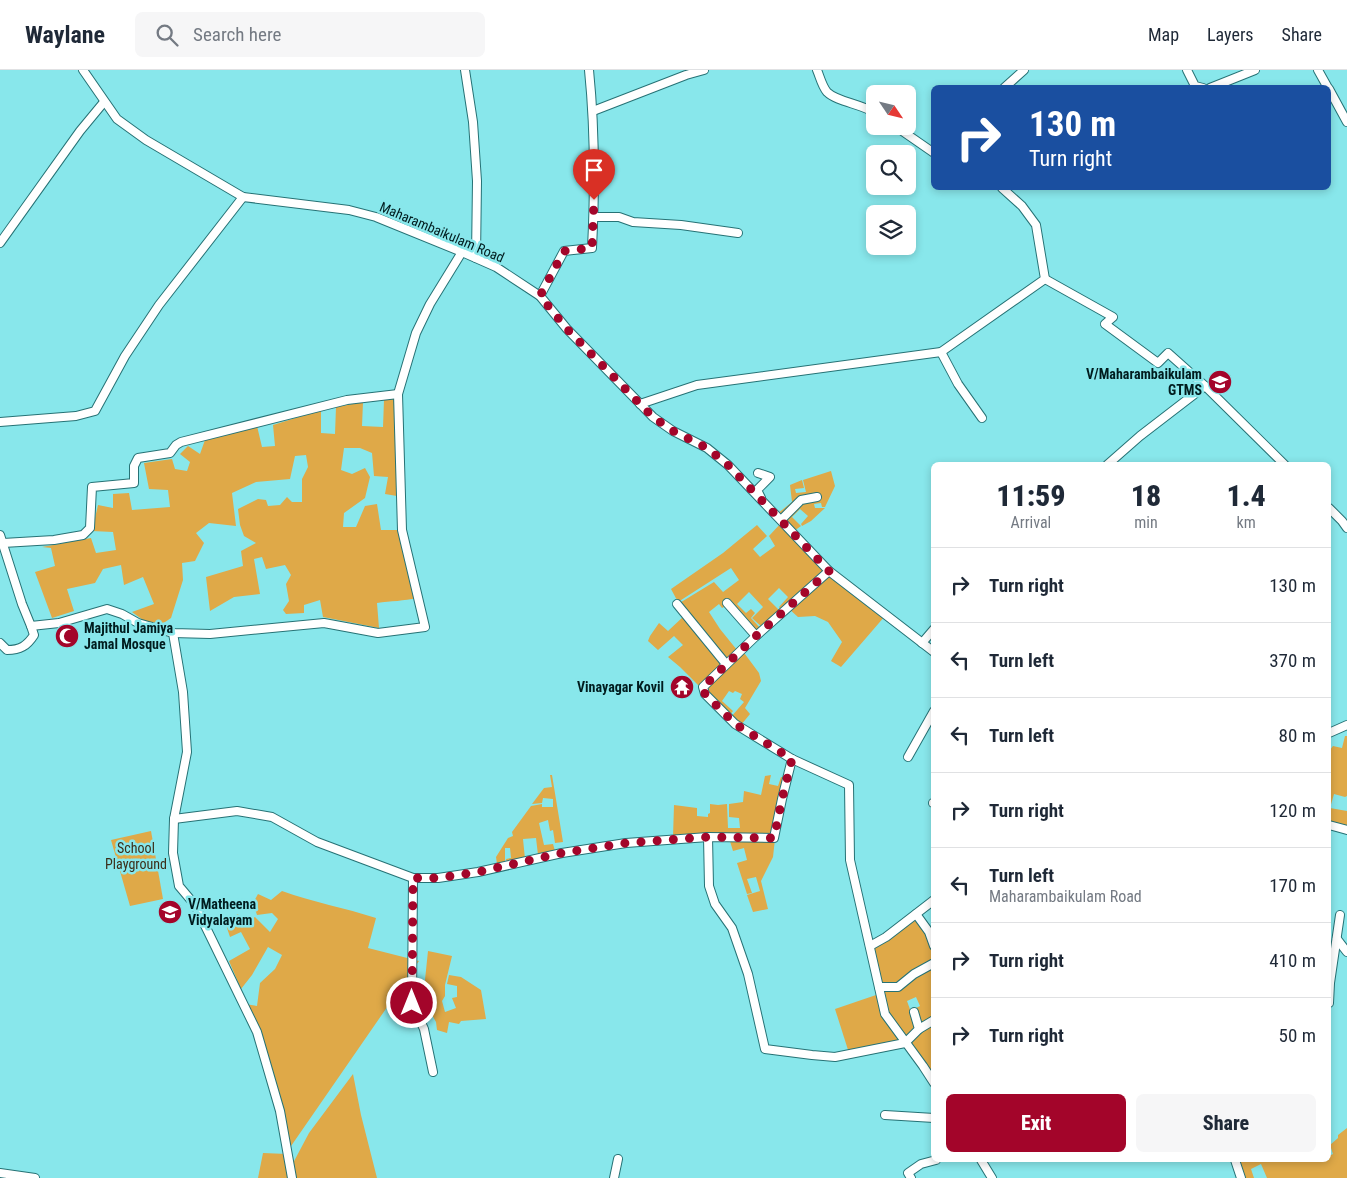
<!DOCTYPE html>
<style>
body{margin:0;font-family:"Roboto Condensed",sans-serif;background:#f6f6f7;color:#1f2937;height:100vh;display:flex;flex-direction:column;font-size:19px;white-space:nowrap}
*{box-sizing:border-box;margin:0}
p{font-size:16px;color:#747a83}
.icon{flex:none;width:28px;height:28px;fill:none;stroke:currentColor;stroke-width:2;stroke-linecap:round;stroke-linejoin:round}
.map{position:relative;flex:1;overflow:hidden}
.drawer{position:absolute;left:931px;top:392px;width:400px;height:700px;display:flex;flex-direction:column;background:#fff;border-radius:8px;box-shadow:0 2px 8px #0003}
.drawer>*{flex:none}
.top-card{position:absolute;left:931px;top:15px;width:400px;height:105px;border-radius:8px;box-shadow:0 2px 8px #0003;background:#1a4fa0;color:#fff;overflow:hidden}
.needle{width:32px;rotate:125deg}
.fabs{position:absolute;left:866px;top:15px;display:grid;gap:10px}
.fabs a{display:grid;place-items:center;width:50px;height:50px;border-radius:8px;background:#fff;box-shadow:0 2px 8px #0003;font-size:25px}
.pin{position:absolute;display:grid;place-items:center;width:42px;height:42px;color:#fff;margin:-51px -21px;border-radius:50% 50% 50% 0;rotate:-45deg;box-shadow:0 0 5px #0007}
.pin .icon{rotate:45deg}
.me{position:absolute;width:55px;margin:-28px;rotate:0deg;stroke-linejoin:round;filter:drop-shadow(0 0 4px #0008)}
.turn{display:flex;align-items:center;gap:18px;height:105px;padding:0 15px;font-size:22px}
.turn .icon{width:65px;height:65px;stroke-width:2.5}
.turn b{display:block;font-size:35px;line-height:42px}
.eta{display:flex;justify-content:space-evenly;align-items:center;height:85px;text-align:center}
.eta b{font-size:30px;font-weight:800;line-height:35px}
.button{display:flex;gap:10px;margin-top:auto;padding:10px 15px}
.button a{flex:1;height:58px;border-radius:8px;background:#a3052a;color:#fff;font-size:20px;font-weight:800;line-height:58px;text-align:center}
.button a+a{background:#f6f6f7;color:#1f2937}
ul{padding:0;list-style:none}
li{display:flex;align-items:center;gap:15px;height:75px;padding:0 15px;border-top:1px solid #e0e1e3}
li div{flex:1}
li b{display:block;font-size:19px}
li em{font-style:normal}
header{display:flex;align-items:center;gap:30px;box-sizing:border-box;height:70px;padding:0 25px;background:#fff;border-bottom:1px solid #e0e1e3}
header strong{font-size:24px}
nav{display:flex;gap:28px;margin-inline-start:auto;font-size:18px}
.search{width:350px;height:45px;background:#f6f6f7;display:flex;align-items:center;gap:12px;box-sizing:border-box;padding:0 18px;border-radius:8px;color:#747a83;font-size:19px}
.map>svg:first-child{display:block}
.green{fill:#dfa948}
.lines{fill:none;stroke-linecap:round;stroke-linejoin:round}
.minor-casing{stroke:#267275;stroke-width:10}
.minor{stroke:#fff;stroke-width:8}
.route{stroke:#a3052a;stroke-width:9;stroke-dasharray:0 16.2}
.labels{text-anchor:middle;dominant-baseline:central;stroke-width:5;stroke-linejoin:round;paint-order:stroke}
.street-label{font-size:14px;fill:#001c1e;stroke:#88e7eb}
.poi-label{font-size:14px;font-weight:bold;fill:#001c1e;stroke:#88e7eb;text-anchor:end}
.park-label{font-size:14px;fill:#3b2e19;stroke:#88e7eb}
</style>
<header>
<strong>Waylane</strong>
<div class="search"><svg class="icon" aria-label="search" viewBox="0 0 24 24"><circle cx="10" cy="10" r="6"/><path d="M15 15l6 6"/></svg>Search here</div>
<nav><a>Map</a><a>Layers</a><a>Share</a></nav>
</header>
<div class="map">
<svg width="1347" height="1108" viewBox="0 0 1347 1108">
<rect width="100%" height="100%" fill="#88e7eb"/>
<g class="green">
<path d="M394,329L397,426L385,424L388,407L374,406L372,383L360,378H344L341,400L352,404L365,398L370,407L365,428L344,443L343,457H356L365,436L377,434L381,460H398L417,528C404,531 391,531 377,533L379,558L323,547L320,530L304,535V543L286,544L283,540L289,531L286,514L291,505L285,495L266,499L262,487L254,489L260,524L234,527L210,541L206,507L243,496L241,481L256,473L244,466L240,455L238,439L258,429L266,430L268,436L280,435L287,427L292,432H302V409L308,397L306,385L295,386L290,409L256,412L232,423L236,456L209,453L196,463L204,473L195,491L182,493L183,510L171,548L162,554L147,553L132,542L154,534L143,507L124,515L121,495L103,499L95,513L67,519L74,541L52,548L35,502L55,496L51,478L42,477L91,468L96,483L116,480L113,462L92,461L98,435L113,438V424L129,423L132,440L170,437L168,420L149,419L144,393L172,389L175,399L187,401L190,392L180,384L188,376L200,384L205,370L257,356L262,377L275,376L273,355L321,340V363L335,364L336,337L363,332L362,356L383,357L384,330Z"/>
<path d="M831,401L835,416L825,437H822L821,433L814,434L815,438H825L811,451L802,456L801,454L808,446L800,439L792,447L801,456L794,461L783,450L800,430L781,449L777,444L792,432L790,415L802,410L804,418L795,419L796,423L806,422L803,410Z"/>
<path d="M782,452L827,500L781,540L779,537L788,527L779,518L768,529L780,541L763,558L752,548L763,537L749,522L737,534L746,543L751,539L755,543L751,548L761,559L756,564L726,536L722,538L719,534L709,542L720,559L737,580L726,592L678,534L714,512L723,522L739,510L731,498L678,532L671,519L723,483L757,455L767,466L753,479L760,487L775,476L769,466Z"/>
<path d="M829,502L885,546L841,597L831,591L842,572L828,552L815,546L798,547L788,538Z"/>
<path d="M684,546L723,594L700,617L680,597L668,587L683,575L674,566L658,580L648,571L650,566L659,553L668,561Z"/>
<path d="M742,580L759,603L761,611L745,638L750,644L741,655L731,647L744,632L740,629L742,624L735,621L733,623L729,621L722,631L733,641L729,646L706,623L704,617Z"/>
<path d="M1345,666H1347V726L1345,727L1334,724L1330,738L1347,741V758L1329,753V681L1333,676L1342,678Z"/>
<path d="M550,705H552L563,772L555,773L553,760L550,761L548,750L539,753L544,775L553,774L555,781L526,789V787L538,785L536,768L523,769L525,789L507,792L506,789L511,788L510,778H505V792L497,794L496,787L508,768L513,766L512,762L531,736L542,734V737H553V729L543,728L542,733L532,734L544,718L552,717Z"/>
<path d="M771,705L769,714L778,716L781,707L785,708L774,765L673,767L674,735L697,738V746L708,747V744L710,743V734L718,735L727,734L728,758H740L739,748L729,747V734L743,732L744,721L761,725L765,706Z"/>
<path d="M151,761L163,829L130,836L111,770Z"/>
<path d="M729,768L775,769L773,787L761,811L768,839L753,842L747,825L760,821L756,807L747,809L752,823L747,824L737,793L747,790L744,778L733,781Z"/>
<path d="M282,821C313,832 345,838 376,848L368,878L419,891L289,1079L245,934L257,936L260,913L275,899L282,885L268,877L252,905L241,919L229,891L250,879L241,862L230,867L225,852L238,844L244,853L255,847L270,862L278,849L272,843L257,845L253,833L258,824L271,830Z"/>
<path d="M915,846C928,863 934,870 934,892L898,916H880L872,876Z"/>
<path d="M428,881L452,886L445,915V926L442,931L445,942L456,938L452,928L457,927V916L447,914L449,905L461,907L481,920L486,949L461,951L459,954L449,952L447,963L437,960L436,952L423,929Z"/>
<path d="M934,895V949L919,957L912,940L920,936L916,927L907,931L917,959L905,972L890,952L880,919L899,918Z"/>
<path d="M879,924L903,973L849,983L835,939Z"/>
<path d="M934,952V1010L906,974Z"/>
<path d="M353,1004L361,1045L377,1108H295L292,1095L309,1063Z"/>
<path d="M1347,1058V1108H1267L1261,1094L1251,1099L1254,1108H1242L1237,1090H1329V1086L1333,1084L1330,1075L1338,1068V1065Z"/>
<path d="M263,1083L287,1084L293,1108H258Z"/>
</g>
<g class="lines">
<g class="minor-casing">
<g id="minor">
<path d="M83,0L117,49L146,70L243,127L349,140L376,147L462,182L496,197L540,226L567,259L653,347L673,361L707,378L728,395L829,501L934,582"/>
<path d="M465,0L473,52L477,111L476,188"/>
<path d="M817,0C820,7 822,16 827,22C837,32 862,34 875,43"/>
<path d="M1187,0L1195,16L1203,18"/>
<path d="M1318,0L1328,18"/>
<path d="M1004,18L1024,0"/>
<path d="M1210,18L1255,0"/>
<path d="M1329,19L1347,52"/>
<path d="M593,41L686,5L704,0"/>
<path d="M895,56L934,83"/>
<path d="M594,147H619L633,152L681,155L738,163"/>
<path d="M0,173L80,61L104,32"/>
<path d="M1045,209L1113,247L1105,254L1158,293L1168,283L1205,316L1285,395"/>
<path d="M540,226L564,181L592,178C595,119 595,59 589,0"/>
<path d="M941,282L958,314L982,348"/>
<path d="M640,334L697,315L941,282L1045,209L1036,155L1022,136L1002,118"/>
<path d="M0,352L76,346L95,341L125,286L159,235L243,127"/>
<path d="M1107,395L1140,366L1205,316"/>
<path d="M758,403L770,407L757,420L761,428"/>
<path d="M1329,438L1342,451L1347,458"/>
<path d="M781,450L801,430L817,427"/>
<path d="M0,465L22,534L31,556L59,553L107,539L122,544L138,553L173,563L210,564L324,553L378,563L425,557L402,460L398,324L416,263L430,234L462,182"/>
<path d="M3,473L54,470L83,465L90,458L92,417L134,413V396L138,388L170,383L176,375L181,372L347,330L398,324"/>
<path d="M829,501L756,566L703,617L705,624L735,654L792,689L849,715L850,790L885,944L923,996L934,1013"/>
<path d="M727,533L756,566"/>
<path d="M677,534L726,594"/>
<path d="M173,563L183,622L187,682L174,749L173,783L179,816L195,835L257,962L280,1041L292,1108"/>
<path d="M0,573L7,580C20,580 27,576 34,565L31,556"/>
<path d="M922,573L934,559"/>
<path d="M1329,663L1347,655"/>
<path d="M908,687L934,641"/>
<path d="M933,733H934"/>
<path d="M174,749L237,741L272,747L317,772L413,808H438L478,802L562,783L626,773L708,767L774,768L782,729L792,689"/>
<path d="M1329,755L1347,760"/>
<path d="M708,767L709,816L715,834L732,858L748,904L765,979L812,985L835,987L905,973L919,959L914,942"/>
<path d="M413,808L412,933L424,959L433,1002"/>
<path d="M916,844L929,862L934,876"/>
<path d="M1337,869L1347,882"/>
<path d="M870,876L886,867L934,830"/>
<path d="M879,917H898L914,904L934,893"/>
<path d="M1329,933L1330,913L1340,845"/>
<path d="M919,959L934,950"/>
<path d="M885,1045L934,1048"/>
<path d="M981,1090L992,1108"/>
<path d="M1235,1090L1241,1108"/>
<path d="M0,1103L35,1108"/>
<path d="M614,1108L618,1089"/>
<path d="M911,1108L908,1103L921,1094L936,1090"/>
</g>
</g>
<use href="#minor" class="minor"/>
</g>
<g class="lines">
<path class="route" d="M412,933L413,808H438L478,802L562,783L626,773L708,767L774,768L782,729L792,689L735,654L705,624L703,617L756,566L829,501L728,395L707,378L673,361L653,347L640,334L567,259L540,226L564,181L592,178L594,130"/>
</g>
<defs>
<g id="school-disc" transform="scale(1.25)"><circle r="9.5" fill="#a3052a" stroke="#88e7eb"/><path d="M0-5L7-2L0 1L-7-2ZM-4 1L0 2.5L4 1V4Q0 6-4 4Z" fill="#fff"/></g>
<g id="mosque-disc" transform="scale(1.25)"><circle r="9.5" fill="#a3052a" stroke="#88e7eb"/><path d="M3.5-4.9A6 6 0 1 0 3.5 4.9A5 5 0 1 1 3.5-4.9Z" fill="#fff"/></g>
<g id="temple-disc" transform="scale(1.25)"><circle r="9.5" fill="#a3052a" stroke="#88e7eb"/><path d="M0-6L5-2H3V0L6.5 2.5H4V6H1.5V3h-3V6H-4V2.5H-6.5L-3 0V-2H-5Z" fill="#fff"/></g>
</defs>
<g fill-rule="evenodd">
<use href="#school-disc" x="1220" y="312"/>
<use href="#mosque-disc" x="67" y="566"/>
<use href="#temple-disc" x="682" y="617"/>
<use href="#school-disc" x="170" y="842"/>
</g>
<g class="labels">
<g class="street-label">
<text transform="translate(442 162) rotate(23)">Maharambaikulam Road</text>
</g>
<g class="poi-label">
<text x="1202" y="304">V/Maharambaikulam<tspan x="1202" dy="16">GTMS</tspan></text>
<text x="84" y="558" text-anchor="start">Majithul Jamiya<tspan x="84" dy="16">Jamal Mosque</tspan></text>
<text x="664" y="617">Vinayagar Kovil</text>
<text x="188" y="834" text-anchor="start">V/Matheena<tspan x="188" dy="16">Vidyalayam</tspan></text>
</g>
<g class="park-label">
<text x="136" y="778">School<tspan x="136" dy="16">Playground</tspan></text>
</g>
</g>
</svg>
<div class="fabs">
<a><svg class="needle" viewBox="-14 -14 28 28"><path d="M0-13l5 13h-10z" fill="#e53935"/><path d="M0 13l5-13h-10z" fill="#747a83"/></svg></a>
<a><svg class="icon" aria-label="search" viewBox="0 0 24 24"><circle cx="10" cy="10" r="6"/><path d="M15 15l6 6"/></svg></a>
<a><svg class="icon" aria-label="layers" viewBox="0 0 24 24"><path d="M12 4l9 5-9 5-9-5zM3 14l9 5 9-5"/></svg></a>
</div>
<div class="pin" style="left:594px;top:130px;background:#d93025"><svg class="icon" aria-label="arrive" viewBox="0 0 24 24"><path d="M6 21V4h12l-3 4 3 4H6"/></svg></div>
<svg class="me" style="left:412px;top:933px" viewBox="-20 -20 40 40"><circle r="17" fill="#a3052a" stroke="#fff" stroke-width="3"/><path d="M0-11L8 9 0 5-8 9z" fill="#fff"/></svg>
<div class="top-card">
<div class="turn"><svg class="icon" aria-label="right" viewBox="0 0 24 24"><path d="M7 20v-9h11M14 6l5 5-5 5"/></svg><div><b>130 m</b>Turn right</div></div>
</div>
<section class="drawer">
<div class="eta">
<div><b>11:59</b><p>Arrival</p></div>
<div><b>18</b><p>min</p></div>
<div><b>1.4</b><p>km</p></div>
</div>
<ul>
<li><svg class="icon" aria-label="right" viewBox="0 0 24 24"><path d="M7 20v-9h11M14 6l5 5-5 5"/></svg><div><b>Turn right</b></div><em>130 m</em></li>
<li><svg class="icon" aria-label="left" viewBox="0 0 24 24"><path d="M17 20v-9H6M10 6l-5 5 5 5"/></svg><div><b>Turn left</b></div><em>370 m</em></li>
<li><svg class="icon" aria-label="left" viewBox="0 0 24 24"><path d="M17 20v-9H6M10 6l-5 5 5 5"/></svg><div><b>Turn left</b></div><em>80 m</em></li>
<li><svg class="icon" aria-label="right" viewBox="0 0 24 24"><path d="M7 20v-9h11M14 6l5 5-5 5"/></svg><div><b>Turn right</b></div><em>120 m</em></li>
<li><svg class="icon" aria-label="left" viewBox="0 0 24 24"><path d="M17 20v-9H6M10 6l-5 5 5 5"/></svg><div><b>Turn left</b><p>Maharambaikulam Road</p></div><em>170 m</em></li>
<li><svg class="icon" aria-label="right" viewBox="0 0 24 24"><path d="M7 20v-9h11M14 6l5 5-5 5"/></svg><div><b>Turn right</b></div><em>410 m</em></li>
<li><svg class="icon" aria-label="right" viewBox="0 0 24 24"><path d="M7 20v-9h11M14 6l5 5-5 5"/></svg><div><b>Turn right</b></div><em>50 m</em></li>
</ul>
<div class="button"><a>Exit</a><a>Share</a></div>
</section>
</div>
